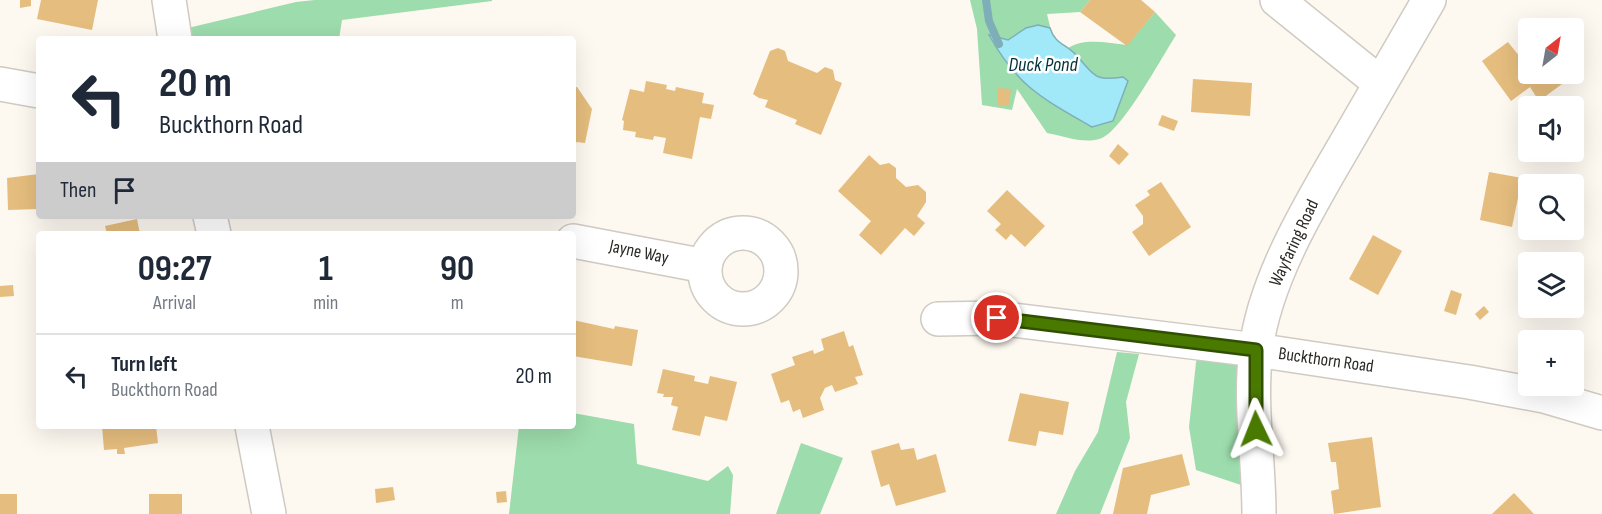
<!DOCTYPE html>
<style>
body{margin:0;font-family:"Sofia Sans Condensed",sans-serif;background:#f6f6f7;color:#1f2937;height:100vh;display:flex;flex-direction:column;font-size:22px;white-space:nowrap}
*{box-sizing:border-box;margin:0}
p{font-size:20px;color:#747a83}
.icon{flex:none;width:33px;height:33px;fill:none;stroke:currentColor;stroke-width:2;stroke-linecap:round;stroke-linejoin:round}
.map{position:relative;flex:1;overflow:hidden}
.panel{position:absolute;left:36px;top:231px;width:540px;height:198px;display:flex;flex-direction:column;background:#fff;border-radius:6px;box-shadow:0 6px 24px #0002}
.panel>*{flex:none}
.top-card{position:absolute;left:36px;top:36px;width:540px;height:183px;border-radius:6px;box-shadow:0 6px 24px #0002;background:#fff;color:#1f2937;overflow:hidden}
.needle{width:39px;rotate:31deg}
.buttons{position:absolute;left:1518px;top:18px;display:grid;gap:12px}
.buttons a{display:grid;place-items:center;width:66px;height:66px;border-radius:6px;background:#fff;box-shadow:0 6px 24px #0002;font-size:30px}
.pin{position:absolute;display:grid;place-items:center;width:51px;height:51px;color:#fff;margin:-26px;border:3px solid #fff;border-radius:50%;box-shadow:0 2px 6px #0007}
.me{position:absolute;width:66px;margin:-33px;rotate:358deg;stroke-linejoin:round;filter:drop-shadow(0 0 4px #0008)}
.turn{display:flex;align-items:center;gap:21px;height:126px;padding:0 24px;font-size:27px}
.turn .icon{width:78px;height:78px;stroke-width:2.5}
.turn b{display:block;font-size:42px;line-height:51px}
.then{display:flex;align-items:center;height:57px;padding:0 24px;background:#0003;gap:12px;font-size:22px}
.eta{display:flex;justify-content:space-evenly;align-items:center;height:102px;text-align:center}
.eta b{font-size:36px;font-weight:700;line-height:42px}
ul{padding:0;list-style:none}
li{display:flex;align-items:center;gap:18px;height:84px;padding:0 24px;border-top:2px solid #e0e1e3}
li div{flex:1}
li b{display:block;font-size:22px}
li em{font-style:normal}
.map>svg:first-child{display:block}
.forest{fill:#9ddcac}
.water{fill:#a1e8f8;stroke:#7eafb9;stroke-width:1.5}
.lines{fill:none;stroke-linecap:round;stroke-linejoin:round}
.stream{stroke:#7eafb9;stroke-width:8}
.building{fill:#e5bd7e}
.minor-casing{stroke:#cfcac2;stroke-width:36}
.minor{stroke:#fff;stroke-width:33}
.route-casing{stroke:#304f00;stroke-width:15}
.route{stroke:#4a7900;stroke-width:10}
.labels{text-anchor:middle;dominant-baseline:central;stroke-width:5;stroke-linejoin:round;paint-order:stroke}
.street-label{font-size:18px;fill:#2b2926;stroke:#fff}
.water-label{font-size:20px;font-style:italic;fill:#013039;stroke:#fff}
</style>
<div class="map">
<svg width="1602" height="514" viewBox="0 0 1602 514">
<rect width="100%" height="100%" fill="#fdf8f0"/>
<g class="forest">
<path d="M315,0H492V1L342,20L339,39H186L188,28L296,2Z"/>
<path d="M970,0H1090L1080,12L1047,14L1053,39L1067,49C1083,37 1108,43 1127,45L1155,12L1176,35C1162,57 1123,129 1102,138C1085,145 1064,136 1047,133L1017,89L1012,110L982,105L977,29Z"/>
<path d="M1198,344L1256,350L1259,491L1196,470L1189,427Z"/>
<path d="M1117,352L1139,354L1126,402L1130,438L1100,514H1056L1075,471L1098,432Z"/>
<path d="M573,413L634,424L637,464L708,481L728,466L733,475L730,514H509L519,426H573Z"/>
<path d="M801,443L843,458L820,514H776Z"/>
</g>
<path class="water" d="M1038,25L1050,28C1055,44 1066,44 1076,55C1094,74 1093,82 1123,77L1128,81L1113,121L1092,127C1042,98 1018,87 989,35L1008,40L1026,28Z"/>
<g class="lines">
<path class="stream" d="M986,0L989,21L999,44"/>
</g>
<g class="building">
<path d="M20,0H31V6L20,8Z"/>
<path d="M41,0H98L92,30L37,19Z"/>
<path d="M1090,0H1141L1155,12L1127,46L1080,12Z"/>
<path d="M1508,42L1528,67V74H1555L1562,84L1539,101L1530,87L1511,101L1482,61Z"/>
<path d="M778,48L785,51L788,61L817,73L825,67L833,70L835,80L842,83L821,135L795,124L797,120L765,107L768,100L759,98L753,94L770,51Z"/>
<path d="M1193,79L1252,83L1250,116L1191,112Z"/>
<path d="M646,81L667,85L666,89L675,91L676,87L704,93L702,103L714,105L711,119L700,117L692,159L663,153L666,138L654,136L653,140L635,137L636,132L623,130L624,121L622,120L630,89L644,92Z"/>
<path d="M573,87H577L592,109L585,143L577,142L573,145Z"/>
<path d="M998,88L1011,89L1009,106L997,105Z"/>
<path d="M1162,115L1178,121L1174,131L1158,125Z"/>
<path d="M1118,144L1129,154L1119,165L1109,156Z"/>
<path d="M869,155L880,165L889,163L896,168V178L906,187L918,185L926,192V202L917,216L925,223L914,236L905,228L881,255L859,235L871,221L838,191Z"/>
<path d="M1489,172L1522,178L1512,227L1480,220Z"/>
<path d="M39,174V209L8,210L7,178Z"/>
<path d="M1161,182L1191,227L1149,256L1132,232L1143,224V216L1135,205L1150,195L1147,191Z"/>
<path d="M1007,190L1045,226L1025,247L1011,234L1006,240L995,230L1001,224L987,211Z"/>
<path d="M137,219L140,234H107L105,226Z"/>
<path d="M1373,235L1402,251L1378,295L1349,279Z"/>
<path d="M13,285L14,296L0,297V286Z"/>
<path d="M1451,290L1462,294L1456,315L1444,311Z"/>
<path d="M1484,306L1489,312L1480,320L1475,314Z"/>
<path d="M573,320L614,329L615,326L638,330L632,366L573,356Z"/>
<path d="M844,331L849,347L853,345L863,375L855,377L858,384L835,392L832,385L825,388L820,398L824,410L803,418L800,409L793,412L789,400L781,403L771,374L795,365L792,357L813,350L814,354L824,350L821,339Z"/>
<path d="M663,369L695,376L694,381L708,384L710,376L737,382L727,421L705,416L700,436L672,430L678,407L671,405L673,397H663L664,394L657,393Z"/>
<path d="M1020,393L1069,402L1063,435L1039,431L1036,446L1008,441Z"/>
<path d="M102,426H156L158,443L124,448L125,454H117V449L104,450Z"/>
<path d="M1372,437L1381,507L1334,514L1331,491L1339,489L1336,462H1331L1328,443Z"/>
<path d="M899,443L901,450L914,448L917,460L936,454L946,492L896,506L889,484L881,487L871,451Z"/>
<path d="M1182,454L1190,485L1151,495L1147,514H1113L1123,468Z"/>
<path d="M393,487L395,500L376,503L375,489Z"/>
<path d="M506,491L507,502L497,503L496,492Z"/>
<path d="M1514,493L1534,514H1492Z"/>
<rect x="0" y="494" width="17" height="20"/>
<rect x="149" y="494" width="33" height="20"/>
</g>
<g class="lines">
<g class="minor-casing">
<g id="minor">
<path d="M169,0L175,39"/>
<path d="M1277,0L1380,83"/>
<path d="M0,84L39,91"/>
<path d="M210,216L214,234"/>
<circle cx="743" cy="271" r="38"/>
<path d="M573,241L705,266"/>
<path d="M938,319L997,318L1256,350L1469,382L1544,396L1602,413"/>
<path d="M252,426L269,514"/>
<path d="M1259,514C1259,460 1249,403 1256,350C1264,282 1308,208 1342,150C1371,100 1400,50 1429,0"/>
</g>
</g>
<use href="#minor" class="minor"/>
</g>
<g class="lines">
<g class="route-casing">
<path id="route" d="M997,318L1256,350V429"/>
</g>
<use href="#route" class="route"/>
</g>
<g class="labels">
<g class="street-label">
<text transform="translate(1294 243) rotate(-65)">Wayfaring Road</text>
<text transform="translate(639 252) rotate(12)">Jayne Way</text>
<text transform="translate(1326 360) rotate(8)">Buckthorn Road</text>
</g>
<g class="water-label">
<text x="1043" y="65">Duck Pond</text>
</g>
</g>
</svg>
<div class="buttons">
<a><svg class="needle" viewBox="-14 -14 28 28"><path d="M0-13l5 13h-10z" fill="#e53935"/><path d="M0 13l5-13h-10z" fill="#747a83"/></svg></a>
<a><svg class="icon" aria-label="sound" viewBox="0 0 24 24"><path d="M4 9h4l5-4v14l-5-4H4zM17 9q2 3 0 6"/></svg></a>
<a><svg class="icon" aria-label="search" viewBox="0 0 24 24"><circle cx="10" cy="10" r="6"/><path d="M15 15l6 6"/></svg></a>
<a><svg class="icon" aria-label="layers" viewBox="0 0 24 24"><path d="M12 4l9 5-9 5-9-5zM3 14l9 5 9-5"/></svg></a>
<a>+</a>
</div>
<div class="pin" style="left:997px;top:318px;background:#d93025"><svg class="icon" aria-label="arrive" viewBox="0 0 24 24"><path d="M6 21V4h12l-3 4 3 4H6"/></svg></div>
<svg class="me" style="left:1256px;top:429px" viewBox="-20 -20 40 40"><path d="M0-17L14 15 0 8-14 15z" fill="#4a7900" stroke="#fff" stroke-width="4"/></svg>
<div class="top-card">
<div class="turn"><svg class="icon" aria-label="left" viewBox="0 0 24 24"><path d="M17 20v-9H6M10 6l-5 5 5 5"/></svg><div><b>20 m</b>Buckthorn Road</div></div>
<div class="then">Then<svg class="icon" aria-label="arrive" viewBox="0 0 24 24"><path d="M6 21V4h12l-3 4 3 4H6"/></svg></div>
</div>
<section class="panel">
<div class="eta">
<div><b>09:27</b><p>Arrival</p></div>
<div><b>1</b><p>min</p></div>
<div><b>90</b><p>m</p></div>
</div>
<ul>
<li><svg class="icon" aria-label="left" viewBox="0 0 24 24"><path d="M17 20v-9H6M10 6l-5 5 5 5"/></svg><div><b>Turn left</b><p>Buckthorn Road</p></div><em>20 m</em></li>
</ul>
</section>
</div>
